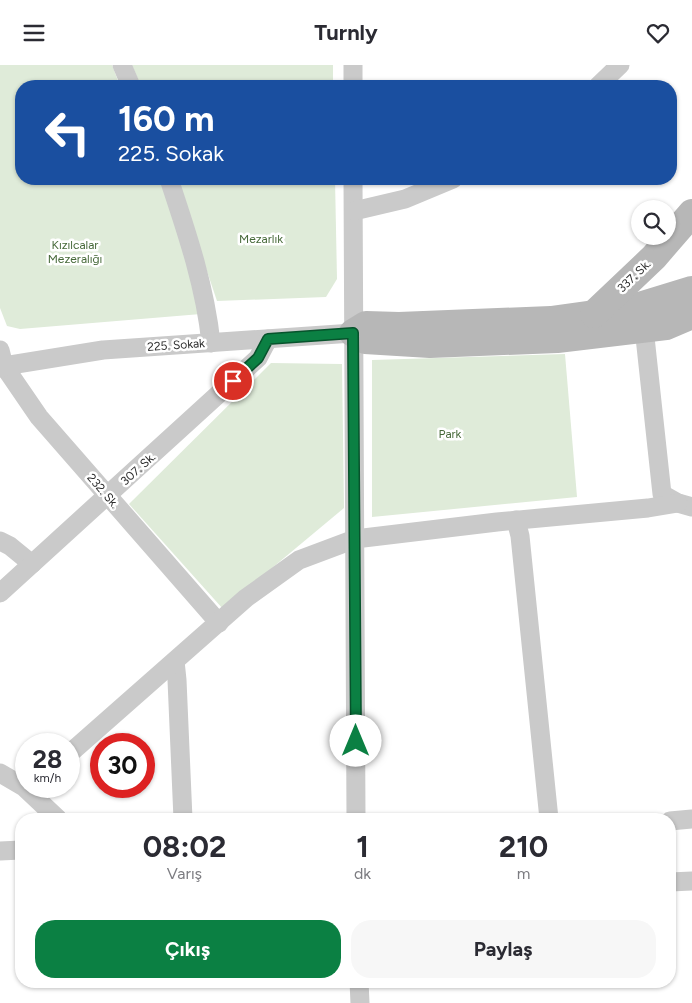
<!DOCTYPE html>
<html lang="tr">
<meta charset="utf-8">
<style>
body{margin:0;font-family:Figtree,sans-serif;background:#f7f7f7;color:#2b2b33;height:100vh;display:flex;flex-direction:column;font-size:19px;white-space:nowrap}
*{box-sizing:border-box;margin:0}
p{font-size:16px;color:#7c7c81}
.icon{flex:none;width:28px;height:28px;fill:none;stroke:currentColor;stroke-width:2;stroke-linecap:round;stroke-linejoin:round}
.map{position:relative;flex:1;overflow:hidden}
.details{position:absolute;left:15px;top:748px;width:661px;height:175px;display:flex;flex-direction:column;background:#fff;border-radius:20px;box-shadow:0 1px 4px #0004}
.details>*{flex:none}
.banner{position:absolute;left:15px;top:15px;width:662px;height:105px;border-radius:20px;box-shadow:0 1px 4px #0004;background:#1a4fa0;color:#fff;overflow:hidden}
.tools{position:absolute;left:631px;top:135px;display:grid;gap:10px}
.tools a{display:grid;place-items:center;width:45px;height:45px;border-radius:50%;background:#fff;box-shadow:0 1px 4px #0004;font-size:25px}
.speed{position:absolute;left:15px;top:668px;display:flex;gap:10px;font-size:25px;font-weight:700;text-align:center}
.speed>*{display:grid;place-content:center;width:65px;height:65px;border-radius:50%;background:#fff;box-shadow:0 1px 4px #0004;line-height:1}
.speed small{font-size:12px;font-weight:400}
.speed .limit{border:8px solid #d22;background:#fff;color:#111}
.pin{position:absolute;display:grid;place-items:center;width:42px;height:42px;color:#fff;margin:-21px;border:2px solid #fff;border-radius:50%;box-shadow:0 1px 5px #0007}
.me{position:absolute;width:55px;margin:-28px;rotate:0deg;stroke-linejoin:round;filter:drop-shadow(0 0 4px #0008)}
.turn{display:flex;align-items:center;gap:18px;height:105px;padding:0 20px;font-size:22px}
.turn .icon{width:65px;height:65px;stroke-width:2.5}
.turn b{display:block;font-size:35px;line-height:42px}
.eta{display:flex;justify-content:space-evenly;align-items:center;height:85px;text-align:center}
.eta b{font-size:30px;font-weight:700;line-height:35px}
.button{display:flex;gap:10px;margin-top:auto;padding:10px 20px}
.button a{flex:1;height:58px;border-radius:20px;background:#0b8043;color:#fff;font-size:20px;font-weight:700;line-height:58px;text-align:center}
.button a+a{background:#f7f7f7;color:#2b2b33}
header{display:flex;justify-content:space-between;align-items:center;height:65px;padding:0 20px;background:#fff;font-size:22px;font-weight:700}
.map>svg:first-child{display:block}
.green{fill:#dfebd9}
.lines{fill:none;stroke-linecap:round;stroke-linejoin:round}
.street{stroke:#cacaca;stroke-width:19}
.secondary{stroke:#b7b7b7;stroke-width:28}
.route-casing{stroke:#07532c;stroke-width:12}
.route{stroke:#0b8043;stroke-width:9}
.labels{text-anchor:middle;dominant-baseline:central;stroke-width:5;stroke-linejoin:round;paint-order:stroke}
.park-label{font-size:12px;fill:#466939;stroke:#fff}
.street-label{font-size:12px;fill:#2d2d2d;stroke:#fff}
</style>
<header><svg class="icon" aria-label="menu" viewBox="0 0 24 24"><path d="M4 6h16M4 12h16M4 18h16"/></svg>Turnly<svg class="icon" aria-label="heart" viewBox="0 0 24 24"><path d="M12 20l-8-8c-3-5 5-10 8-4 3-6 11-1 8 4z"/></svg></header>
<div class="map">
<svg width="692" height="938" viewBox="0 0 692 938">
<rect width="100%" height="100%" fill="#fff"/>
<g class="green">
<path d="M0,0H112L120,21H21V114H159L182,171L201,249L20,264L7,261L0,243Z"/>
<path d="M132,0H333V21H141Z"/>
<path d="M176,114H335L337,214L326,232L217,236Z"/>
<path d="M565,289L577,432L372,452V295Z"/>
<path d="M271,298L342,299L344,443L223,544L129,439Z"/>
</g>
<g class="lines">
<g class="street">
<path d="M122,0L131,21"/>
<path d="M353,21V0"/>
<path d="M598,21L620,0"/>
<path d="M169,114C187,168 205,221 211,278"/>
<path d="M353,114L356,754"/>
<path d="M354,146L405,134L453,114"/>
<path d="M644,263L662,429L678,438L692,442"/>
<path d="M0,285L4,301L39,352L219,558"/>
<path d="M0,303L4,301L103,285L353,268"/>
<path d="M516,455L520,471L549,754"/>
<path d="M0,476L10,481L32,499"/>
<path d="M0,528L258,293L268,274"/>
<path d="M175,596L177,615L183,754"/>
<path d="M69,689L246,533L299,495L355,474L497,457L648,443L678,438"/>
<path d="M0,708L24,722L58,754"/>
<path d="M670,756L692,754"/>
<path d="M0,786L21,785"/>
<path d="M670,817L692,816"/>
<path d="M359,916L360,938"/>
</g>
<g class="secondary">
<path d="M692,225L630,244L551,255L399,261L366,260L353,268L365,275L430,279L557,274L666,261L692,250"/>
<path d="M594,249L654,192L692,148"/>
</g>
</g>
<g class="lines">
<g class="route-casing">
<path id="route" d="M233,316L258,293L268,274L353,268L356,676"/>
</g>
<use href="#route" class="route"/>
</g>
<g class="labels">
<g class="park-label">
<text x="261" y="174">Mezarlık</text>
<text x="75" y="180">Kızılcalar<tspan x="75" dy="14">Mezeralığı</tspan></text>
<text x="450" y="369">Park</text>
</g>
<g class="street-label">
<text transform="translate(634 211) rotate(-44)">337. Sk.</text>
<text transform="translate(176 280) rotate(-4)">225. Sokak</text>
<text transform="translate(138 404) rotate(-42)">307. Sk.</text>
<text transform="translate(103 426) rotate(49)">232. Sk.</text>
</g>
</g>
</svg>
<div class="tools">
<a><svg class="icon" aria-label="search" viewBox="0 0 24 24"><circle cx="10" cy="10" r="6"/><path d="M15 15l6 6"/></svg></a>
</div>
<div class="speed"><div>28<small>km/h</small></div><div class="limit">30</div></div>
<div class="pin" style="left:233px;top:316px;background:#d93025"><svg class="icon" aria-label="arrive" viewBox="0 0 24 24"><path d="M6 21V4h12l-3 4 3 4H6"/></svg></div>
<svg class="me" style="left:356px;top:676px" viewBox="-20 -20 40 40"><circle r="19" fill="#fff"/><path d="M0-13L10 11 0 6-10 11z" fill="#0b8043"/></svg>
<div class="banner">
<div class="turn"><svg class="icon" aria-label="left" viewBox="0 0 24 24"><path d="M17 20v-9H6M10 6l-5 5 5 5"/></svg><div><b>160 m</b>225. Sokak</div></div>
</div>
<section class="details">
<div class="eta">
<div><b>08:02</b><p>Varış</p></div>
<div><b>1</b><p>dk</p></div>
<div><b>210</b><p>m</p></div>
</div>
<div class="button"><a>Çıkış</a><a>Paylaş</a></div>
</section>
</div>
